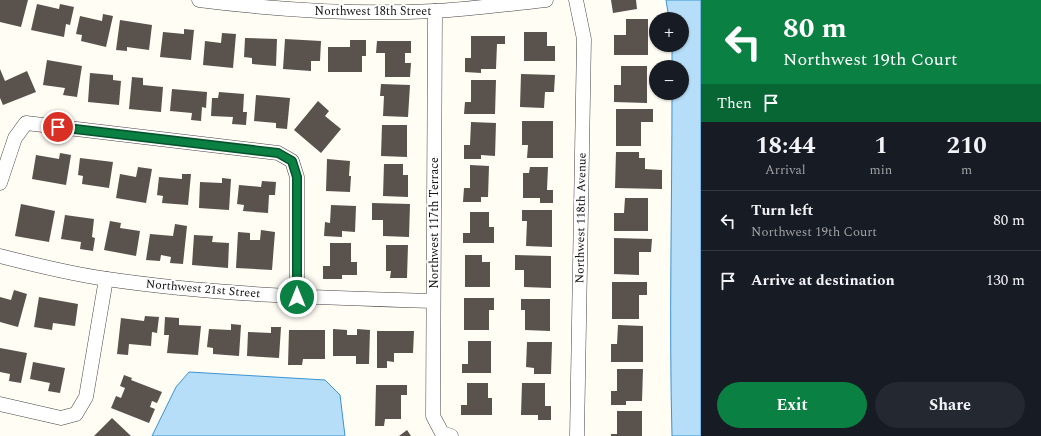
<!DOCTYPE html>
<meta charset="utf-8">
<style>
body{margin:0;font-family:Spectral,serif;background:#242831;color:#f1f3f6;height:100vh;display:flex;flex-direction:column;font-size:15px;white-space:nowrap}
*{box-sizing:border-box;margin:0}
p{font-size:13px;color:#9ea1a6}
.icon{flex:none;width:22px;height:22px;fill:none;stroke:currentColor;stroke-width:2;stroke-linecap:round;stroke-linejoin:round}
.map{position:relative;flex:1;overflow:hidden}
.side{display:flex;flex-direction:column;background:#171b24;width:340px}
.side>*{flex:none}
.top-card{background:#0b8043;color:#fff;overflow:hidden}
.tools{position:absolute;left:649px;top:12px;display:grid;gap:8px}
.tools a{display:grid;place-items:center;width:40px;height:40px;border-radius:50%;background:#171b24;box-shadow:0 1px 3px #0004;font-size:20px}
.pin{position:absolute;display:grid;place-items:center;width:34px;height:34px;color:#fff;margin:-17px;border:2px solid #fff;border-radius:50%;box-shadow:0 1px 4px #0007}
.me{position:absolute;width:44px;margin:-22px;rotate:0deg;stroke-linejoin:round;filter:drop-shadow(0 0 3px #0008)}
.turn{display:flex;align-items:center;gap:14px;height:84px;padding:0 16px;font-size:18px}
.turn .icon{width:52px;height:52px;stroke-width:2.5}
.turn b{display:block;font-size:28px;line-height:34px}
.then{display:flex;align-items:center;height:38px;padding:0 16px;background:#0003;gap:8px;font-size:15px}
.eta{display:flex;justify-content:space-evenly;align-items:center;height:68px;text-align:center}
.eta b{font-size:24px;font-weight:700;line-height:28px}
.button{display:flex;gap:8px;margin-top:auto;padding:8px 16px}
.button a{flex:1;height:46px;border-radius:24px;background:#0b8043;color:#fff;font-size:16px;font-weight:700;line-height:46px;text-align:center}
.button a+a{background:#242831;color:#f1f3f6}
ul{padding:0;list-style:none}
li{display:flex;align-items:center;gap:12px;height:60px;padding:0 16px;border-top:1px solid #363941}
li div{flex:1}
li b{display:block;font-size:15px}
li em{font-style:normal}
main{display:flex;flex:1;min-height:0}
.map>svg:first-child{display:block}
.water{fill:#b6def9;stroke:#3a93d3}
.building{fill:#5a524c}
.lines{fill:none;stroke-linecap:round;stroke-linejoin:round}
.minor-casing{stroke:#444;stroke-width:15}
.minor{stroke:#fff;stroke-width:14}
.route-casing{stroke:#07532c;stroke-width:10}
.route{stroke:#0b8043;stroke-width:7}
.labels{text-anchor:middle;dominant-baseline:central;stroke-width:4;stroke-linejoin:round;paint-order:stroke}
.street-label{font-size:12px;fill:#111;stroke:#fff}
</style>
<main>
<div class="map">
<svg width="701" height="436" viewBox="0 0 701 436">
<rect width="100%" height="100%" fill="#fffdf4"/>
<g class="water">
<path d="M666,0H701V436H672C669,322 672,207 672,93H682V67H672V45H682V19H669Z"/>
<path d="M189,372L325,380L340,395L345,436H152L176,387Z"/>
</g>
<g class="building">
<path d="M0,0H28L21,27L0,22Z"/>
<path d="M611,0H636L637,9L613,13Z"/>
<path d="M37,4L59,9L60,4L74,7L70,25L66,24L64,37L31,30Z"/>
<path d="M103,14L113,16L106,47L81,41L82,35L76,34L80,16L102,21Z"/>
<path d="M626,19H648V55H614V35H626Z"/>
<path d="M120,20L152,25L149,50L127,47V51L116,50Z"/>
<path d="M184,29L194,30L191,60L160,57L163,32L184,34Z"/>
<path d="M524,32H547V46H555V61H524Z"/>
<path d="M222,33L236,34L233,68L203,65L205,41L221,43Z"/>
<path d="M471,36H505V44H497L496,69H481V73L465,72V58H471Z"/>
<path d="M245,38L277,39L276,66L252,64V58L244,57Z"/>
<path d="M285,39L321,41L320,61H311V71L283,69Z"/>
<path d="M350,40H366V56H362V72H328V47H350Z"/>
<path d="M377,41H411V53H405V63H411L410,77H385V53H376Z"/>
<path d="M47,60L82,66L77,97L63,95L65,88L43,85Z"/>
<path d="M621,66H647V103L614,102V85H621Z"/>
<path d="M0,69L5,81L27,71L36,92L3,105L0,98Z"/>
<path d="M90,73L113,75V80L121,81L119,105L88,102Z"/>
<path d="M521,74L555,75L554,92H545L544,108L520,107Z"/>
<path d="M132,77L143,78V85L163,87L161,112L129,109Z"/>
<path d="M471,80H496L495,114H464L465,102H471Z"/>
<path d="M381,84L410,85L408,117L383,116L384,96H380Z"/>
<path d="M172,89L207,92L206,108L202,107L201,121L191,120L192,113L170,111Z"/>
<path d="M219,92L244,94L243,112H247L246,125L232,124L233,117L211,116L212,98H218Z"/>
<path d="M256,95L290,98L287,129L276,128V123L254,121Z"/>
<path d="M318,101L329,111L325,116L341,129L321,153L294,130Z"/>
<path d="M616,109H653V122H641V146H616Z"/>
<path d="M522,121H553V158H527L528,145H522Z"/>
<path d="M471,122L496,123L495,156L481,155V159H464V145H470Z"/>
<path d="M382,125H407V157L381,156Z"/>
<path d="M616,152H639V158H645V169L662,170V189L615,188Z"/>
<path d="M60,153L71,155L66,185L32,179L36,155L59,159Z"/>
<path d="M80,158L113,162L109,188L82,184L83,176L78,175Z"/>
<path d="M327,159L350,161L349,176H351L350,192L326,191Z"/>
<path d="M384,164H403V175H408V197L383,196Z"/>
<path d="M470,165L489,166L488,197H481V202H463L464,188H470Z"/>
<path d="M138,167L152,169L146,203L116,198L120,174L136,177Z"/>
<path d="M530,167H548L547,190H553V203H540V198H523V173H529Z"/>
<path d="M182,174H191L188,205L162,203L163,196L157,195L159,177L182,179Z"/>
<path d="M222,178L231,179L229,210L199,208L200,182L222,183Z"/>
<path d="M262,181L276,182L275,195H269L268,213L243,211L244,205L237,204L239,185L261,187Z"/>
<path d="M625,198H648V231H614V213H624Z"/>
<path d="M372,203L410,204L409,237L383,236V220H372Z"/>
<path d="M21,204L55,211L49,242L15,236Z"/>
<path d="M331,205L356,206L355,232L342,231V237L324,236L325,222L330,223Z"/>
<path d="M522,210H552V247L526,246L527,221H522Z"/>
<path d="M470,212H489V227H494V243H463V233H470Z"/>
<path d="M65,215L94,219L92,237L95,238L93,251L80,249L81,242L61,239Z"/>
<path d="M110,221L121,223L120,228L140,231L136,256L104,250Z"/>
<path d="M175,224L187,226L183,264L170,263L171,257L161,255L160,261L146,260L150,234L173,236Z"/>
<path d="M261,230L275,232L272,270L236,268L238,232L250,233V240H260Z"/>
<path d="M194,235L213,236L212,242L229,243L228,268L192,265Z"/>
<path d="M614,238L652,239L651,252H639V275L614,274Z"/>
<path d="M330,243H351V262H357V275H342V279H323V266H330Z"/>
<path d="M386,245H408L407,278H390L391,271H386Z"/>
<path d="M465,255H482V262H490V287H465Z"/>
<path d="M515,255L551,256V288L524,287V270H515Z"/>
<path d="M612,282H647V295H639V319H612Z"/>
<path d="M14,290L27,294L18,327L0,322V297L11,300Z"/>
<path d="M39,297L78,304L75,326L53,323L52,330L34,327Z"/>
<path d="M464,298H494V310H489V330H464Z"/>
<path d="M521,299H550V331L525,330V310H521Z"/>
<path d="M145,316L159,317L157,333L152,332L151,346L129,344L128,355L117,354L121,318L144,321Z"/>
<path d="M165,317L179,318V325L201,326L198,355L167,353L169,335H164Z"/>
<path d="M231,324L241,325L239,356L213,354V348L207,347L209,329L231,330Z"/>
<path d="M618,325L643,326V362H611V344H617Z"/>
<path d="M271,327H281L279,358L247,356L248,332L271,333Z"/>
<path d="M333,329L347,330V335H357V329L370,330L369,364H356V356H333Z"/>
<path d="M289,330H325V359H303L302,365H288Z"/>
<path d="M377,331H414L413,353H394V362L387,361V368H377Z"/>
<path d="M468,341H491V373H462V364H468Z"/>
<path d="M527,342H552L551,374H534V368L526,367Z"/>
<path d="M0,348L27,353L21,383L9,381L10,374L0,372Z"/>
<path d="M33,362L65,368L60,393L48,391L50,383L30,379Z"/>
<path d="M617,369H643L642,401H626V405H611V391H617Z"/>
<path d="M124,375L132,378L131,380L162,392L157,403L152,401L150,407L155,409L149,423L111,408L116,396L121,398L125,388L120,386Z"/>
<path d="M467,383H488V398H492V415H461V405H467Z"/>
<path d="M522,383H545V406H551V420H538V415H521Z"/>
<path d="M376,385H407V395H401V419H385L384,426H375Z"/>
<path d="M617,411H642V436H611V434H617Z"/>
<path d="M112,418L131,436H94Z"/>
<path d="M407,430L411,436H399Z"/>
</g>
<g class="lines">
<g class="minor-casing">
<g id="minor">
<path d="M199,0C277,10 356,15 435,11C472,9 509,4 546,0"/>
<path d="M576,0L584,39L577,436"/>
<path d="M435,11L433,416L442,433L451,436"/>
<path d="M0,183L15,138L26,123L278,153L292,161L297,177V297"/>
<path d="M0,256C35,265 71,274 107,279C215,295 324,298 433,301"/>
<path d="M0,404L61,418L76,414L86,397L106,279"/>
</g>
</g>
<use href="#minor" class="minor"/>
</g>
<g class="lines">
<g class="route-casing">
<path id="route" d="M58,127L278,153L292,161L297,177V297"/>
</g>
<use href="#route" class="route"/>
</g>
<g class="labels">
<g class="street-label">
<text x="373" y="11">Northwest 18th Street</text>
<text transform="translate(581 218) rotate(-89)">Northwest 118th Avenue</text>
<text transform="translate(434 223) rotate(-90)">Northwest 117th Terrace</text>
<text transform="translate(203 289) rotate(5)">Northwest 21st Street</text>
</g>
</g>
</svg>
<div class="tools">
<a>+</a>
<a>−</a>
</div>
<div class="pin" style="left:58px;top:127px;background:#d93025"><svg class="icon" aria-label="arrive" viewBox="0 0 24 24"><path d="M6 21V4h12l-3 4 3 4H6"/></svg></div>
<svg class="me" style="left:297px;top:297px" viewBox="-20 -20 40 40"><circle r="17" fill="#0b8043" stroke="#fff" stroke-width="3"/><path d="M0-11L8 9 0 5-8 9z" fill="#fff"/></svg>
</div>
<section class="side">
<div class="top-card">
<div class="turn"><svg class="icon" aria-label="left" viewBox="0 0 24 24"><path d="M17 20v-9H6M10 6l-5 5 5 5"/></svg><div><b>80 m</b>Northwest 19th Court</div></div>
<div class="then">Then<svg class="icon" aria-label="arrive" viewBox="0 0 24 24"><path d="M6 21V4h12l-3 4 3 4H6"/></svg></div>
</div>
<div class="eta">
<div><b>18:44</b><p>Arrival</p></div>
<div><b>1</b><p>min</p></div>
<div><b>210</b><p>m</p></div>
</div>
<ul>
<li><svg class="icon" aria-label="left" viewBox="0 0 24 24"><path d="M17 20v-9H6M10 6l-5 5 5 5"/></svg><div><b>Turn left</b><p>Northwest 19th Court</p></div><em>80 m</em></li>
<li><svg class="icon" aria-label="arrive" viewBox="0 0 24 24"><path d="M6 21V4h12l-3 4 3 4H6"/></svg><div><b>Arrive at destination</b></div><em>130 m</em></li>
</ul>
<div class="button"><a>Exit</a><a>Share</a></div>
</section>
</main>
